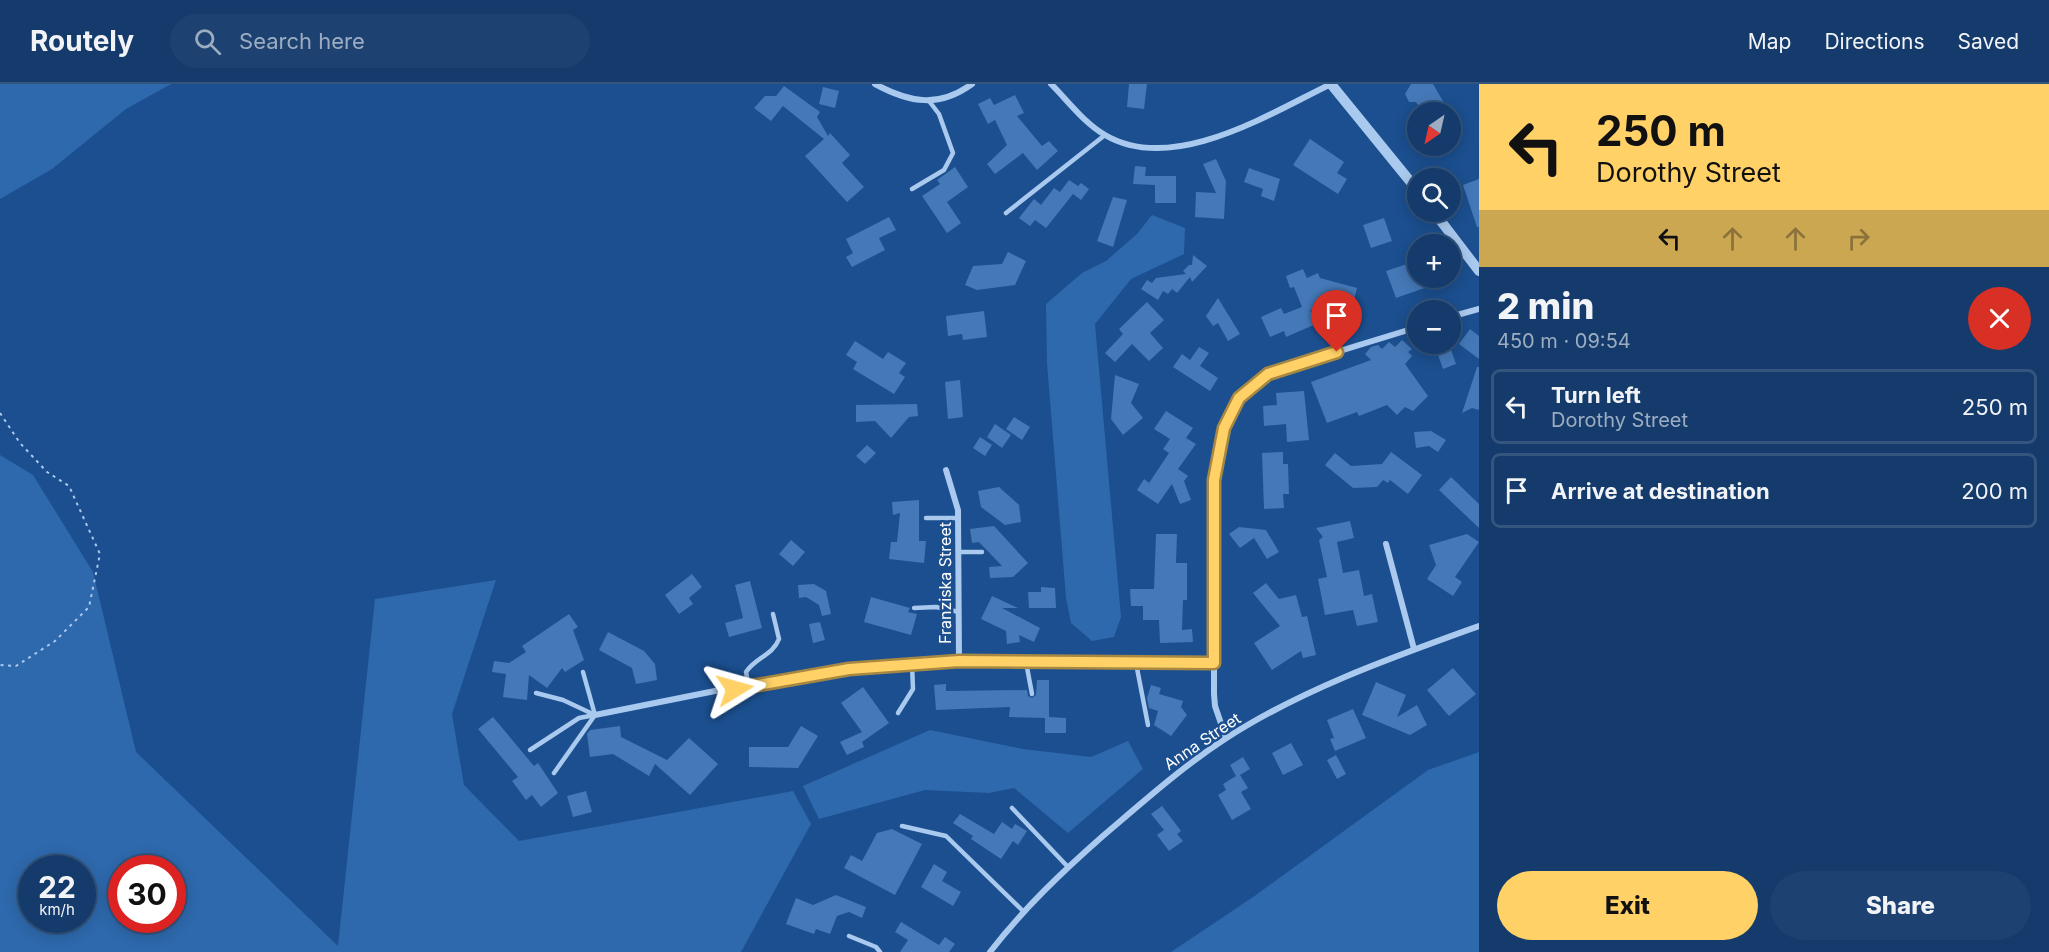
<!DOCTYPE html>
<meta charset="utf-8">
<style>
body{margin:0;font-family:Inter,sans-serif;background:#1d4271;color:#f1f3f6;height:100vh;display:flex;flex-direction:column;font-size:22px;white-space:nowrap}
*{box-sizing:border-box;margin:0}
p{font-size:20px;color:#9dadc1}
.icon{flex:none;width:33px;height:33px;fill:none;stroke:currentColor;stroke-width:2;stroke-linecap:round;stroke-linejoin:round}
.map{position:relative;flex:1;overflow:hidden}
.details{display:flex;flex-direction:column;background:#143b6b;width:570px}
.details>*{flex:none}
.hud{background:#ffd166;color:#111;overflow:hidden}
.needle{width:39px;rotate:214deg}
.buttons{position:absolute;left:1407px;top:18px;display:grid;gap:12px}
.buttons a{display:grid;place-items:center;width:54px;height:54px;border-radius:50%;background:#143b6b;box-shadow:0 3px 15px #0003,0 0 0 2px #33557e;font-size:30px}
.speed{position:absolute;left:18px;top:771px;display:flex;gap:12px;font-size:30px;font-weight:700;text-align:center}
.speed>*{display:grid;place-content:center;width:78px;height:78px;border-radius:50%;background:#143b6b;box-shadow:0 3px 15px #0003,0 0 0 2px #33557e;line-height:1}
.speed small{font-size:15px;font-weight:400}
.speed .limit{border:9px solid #d22;background:#fff;color:#111}
.pin{position:absolute;display:grid;place-items:center;width:51px;height:51px;color:#fff;margin:-62px -26px;border-radius:50% 50% 50% 0;rotate:-45deg;box-shadow:0 0 6px #0007}
.pin .icon{rotate:45deg}
.me{position:absolute;width:66px;margin:-33px;rotate:82deg;stroke-linejoin:round;filter:drop-shadow(0 0 4px #0008)}
.turn{display:flex;align-items:center;gap:21px;height:126px;padding:0 18px;font-size:27px}
.turn .icon{width:78px;height:78px;stroke-width:2.5}
.turn b{display:block;font-size:42px;line-height:51px}
.lanes{display:flex;align-items:center;height:57px;padding:0 18px;background:#0003;justify-content:center;gap:30px;direction:ltr}
.lanes .off{opacity:.35}
.round{display:grid;place-items:center;flex:none;width:63px;height:63px;border-radius:32px;background:#1d4271}
.headline{display:flex;align-items:center;justify-content:space-between;height:102px;padding:0 18px}
h1{font-size:36px;font-weight:800;line-height:45px}
.primary-button{display:flex;gap:12px;margin-top:auto;padding:12px 18px}
.primary-button a{flex:1;height:69px;border-radius:36px;background:#ffd166;color:#111;font-size:24px;font-weight:800;line-height:69px;text-align:center}
.primary-button a+a{background:#1d4271;color:#f1f3f6}
ul{padding:0;list-style:none}
li{display:flex;align-items:center;gap:18px;height:75px;margin:0 12px 9px;padding:0 6px;border:3px solid #33557e;border-radius:9px}
li div{flex:1}
li b{display:block;font-size:22px}
li em{font-style:normal}
header{display:flex;align-items:center;gap:36px;box-sizing:border-box;height:84px;padding:0 30px;background:#143b6b;border-bottom:2px solid #33557e}
header strong{font-size:28px}
nav{display:flex;gap:33px;margin-inline-start:auto;font-size:21px}
.search{width:420px;height:54px;background:#1d4271;display:flex;align-items:center;gap:15px;box-sizing:border-box;padding:0 21px;border-radius:33px;color:#9dadc1;font-size:22px}
main{display:flex;flex:1;min-height:0}
.map>svg:first-child{display:block}
.green{fill:#2e69ad;fill-rule:evenodd}
.building{fill:#4478b7}
.lines{fill:none;stroke-linecap:round;stroke-linejoin:round}
.path{stroke:#a9c9ee;stroke-width:2;stroke-dasharray:3 4.5;stroke-linecap:butt}
.service{stroke:#a9c9ee;stroke-width:4.5}
.minor{stroke:#a9c9ee;stroke-width:6}
.tertiary{stroke:#a9c9ee;stroke-width:10}
.route-casing{stroke:#a68842;stroke-width:15}
.route{stroke:#ffd166;stroke-width:10}
.labels{text-anchor:middle;dominant-baseline:central;stroke-width:5;stroke-linejoin:round;paint-order:stroke}
.street-label{font-size:16px;fill:#fff;stroke:#1b4f8f}
</style>
<header>
<strong>Routely</strong>
<div class="search"><svg class="icon" aria-label="search" viewBox="0 0 24 24"><circle cx="10" cy="10" r="6"/><path d="M15 15l6 6"/></svg>Search here</div>
<nav><a>Map</a><a>Directions</a><a>Saved</a></nav>
</header>
<main>
<div class="map">
<svg width="1479" height="868" viewBox="0 0 1479 868">
<rect width="100%" height="100%" fill="#1b4f8f"/>
<g class="green">
<path d="M0,0H171L126,25L52,85L0,115Z"/>
<path d="M1152,131L1185,144L1184,170L1131,195L1095,240L1121,533L1114,553L1092,557L1071,539L1066,514L1047,279L1046,220L1082,189L1106,177L1137,150Z"/>
<path d="M0,371L33,391L93,488L136,668L338,862L375,515L496,496L452,630L464,701L519,757L793,707L811,740L741,868H0ZM82,784V836H32V784ZM172,784V836H122V784Z"/>
<path d="M930,646L1023,665L1091,673L1128,657L1143,685L1068,749L1014,704L989,709L925,706L819,735L803,702Z"/>
<path d="M1479,668V868H1171L1256,811L1428,686Z"/>
</g>
<g class="building">
<path d="M1129,0H1147L1144,25L1127,23Z"/>
<path d="M1411,0H1433L1447,24L1439,28H1423L1416,18H1409L1405,10Z"/>
<path d="M784,2L820,28L817,33L828,52L830,49L850,71L842,79L864,103L847,118L805,72L824,55L783,22L771,37L754,24L765,12H776Z"/>
<path d="M823,3L839,7L835,24L819,20Z"/>
<path d="M1015,11L1024,29L1017,32L1042,62L1049,57L1058,67L1037,86L1023,69L995,90L987,80L1007,61L995,36L988,40L978,20L990,14L994,21Z"/>
<path d="M1310,55L1344,78L1337,89L1347,95L1338,110L1293,81Z"/>
<path d="M1216,75L1226,97L1224,135L1195,133L1196,108L1216,109L1203,80Z"/>
<path d="M1135,82L1146,83L1145,92H1176V119H1155V101L1133,100Z"/>
<path d="M955,83L968,103L947,118L961,139L947,149L922,112L940,100L937,96Z"/>
<path d="M1249,84L1280,95L1274,117L1261,112L1263,105L1244,98Z"/>
<path d="M1479,95V143H1477L1463,101Z"/>
<path d="M1069,96L1078,102L1081,99L1089,105L1081,116L1073,110L1046,144L1035,136L1030,142L1019,134L1034,115L1041,121L1054,104L1060,108Z"/>
<path d="M1113,113L1127,116L1113,163L1097,157Z"/>
<path d="M889,133L896,146L879,154L885,166L852,183L846,173L853,169L846,155Z"/>
<path d="M1384,134L1392,157L1371,164L1363,141Z"/>
<path d="M1008,168L1026,177L1015,201L977,206L965,201L973,182L1002,180Z"/>
<path d="M1193,171L1207,182L1192,198L1190,193L1177,209L1172,205L1168,210L1163,207L1158,216L1141,205L1147,196L1152,199L1156,194L1186,190L1183,187L1189,181H1192Z"/>
<path d="M1413,178L1418,194H1430L1433,201L1396,214L1386,187Z"/>
<path d="M1303,185L1307,194L1318,189L1320,194L1357,204L1353,220L1341,217L1336,233L1310,226L1316,240L1286,253L1284,247L1270,253L1261,233L1281,224L1284,230L1302,223L1294,203L1290,204L1286,192Z"/>
<path d="M1218,214L1240,250L1228,257L1218,239L1213,242L1206,232Z"/>
<path d="M1147,218L1164,236L1150,249L1163,264L1149,277L1132,260L1115,278L1105,269L1123,250L1119,245Z"/>
<path d="M984,227L987,253L963,256L962,250L948,252L946,232Z"/>
<path d="M1470,245L1479,252V275L1459,260Z"/>
<path d="M1402,256L1412,265L1408,268L1412,272L1405,280L1428,312L1413,327L1405,323L1397,331L1387,321L1359,332L1357,328L1327,339L1311,298L1371,276L1365,270L1371,263L1378,261L1382,265L1389,258L1395,263Z"/>
<path d="M855,257L883,275L888,268L906,279L899,289L905,293L894,310L853,285L857,278L846,271Z"/>
<path d="M1434,260H1449L1456,280L1443,285Z"/>
<path d="M1199,263L1209,269L1200,282L1218,294L1210,307L1173,283L1182,270L1190,276Z"/>
<path d="M1477,283H1479V326L1472,324L1462,329Z"/>
<path d="M1115,291L1139,300L1131,319L1143,334L1123,351L1111,335Z"/>
<path d="M960,296L963,333L948,335L945,298Z"/>
<path d="M1304,307L1309,356L1287,358L1286,340L1264,342L1263,322L1277,321L1276,309Z"/>
<path d="M917,320L918,332L909,333L891,354L875,337L856,338V321Z"/>
<path d="M1166,327L1193,344L1186,354L1196,360L1178,385L1188,392L1184,397L1191,416L1180,420L1172,400L1158,420L1137,406L1144,395L1149,399L1169,369L1163,365L1170,355L1154,345Z"/>
<path d="M1014,333L1030,343L1022,356L1006,345Z"/>
<path d="M995,340L1011,351L1002,364L987,353Z"/>
<path d="M1431,347L1446,356L1438,368L1429,362L1416,364L1414,348Z"/>
<path d="M980,353L992,361L985,372L973,364Z"/>
<path d="M867,361L876,369L865,380L856,372Z"/>
<path d="M1283,368V380H1288L1289,410H1283L1284,424L1264,425L1262,369Z"/>
<path d="M1391,368L1422,391L1408,410L1390,396L1388,399L1383,396L1377,403L1353,404L1325,381L1335,369L1351,382L1382,380Z"/>
<path d="M1451,393L1479,420V444L1439,406Z"/>
<path d="M999,403L1019,421L1021,438L1005,441L981,423L978,407Z"/>
<path d="M919,416V457H926L924,479L889,475L891,458H897L900,429L893,431L892,418Z"/>
<path d="M1350,437L1354,454L1337,458L1343,489L1359,486L1364,512L1372,510L1378,538L1357,542L1353,526L1325,531L1318,495L1327,493L1319,456L1323,453L1316,444Z"/>
<path d="M994,442L1028,479L1013,493L990,494L989,483L1002,482L979,458L972,459L970,445Z"/>
<path d="M1239,443L1266,446L1279,468L1267,475L1254,454L1240,464L1229,450Z"/>
<path d="M1156,450H1177L1176,479H1187V516H1183L1182,546L1192,545L1193,558L1160,559L1159,536H1143V522H1131L1130,505H1154Z"/>
<path d="M1467,450L1479,458L1455,493L1462,498L1453,512L1427,495L1436,481L1429,461Z"/>
<path d="M791,456L805,468L793,482L779,470Z"/>
<path d="M692,490L702,503L689,514L693,520L679,530L665,511Z"/>
<path d="M750,497L762,544L729,553L725,539L743,534L735,501Z"/>
<path d="M1266,499L1279,515L1296,511L1302,533L1307,532L1316,571L1303,574L1301,567L1272,586L1254,559L1280,542L1253,509Z"/>
<path d="M814,500L826,507L831,530L822,532L819,521L806,513L799,514L798,501Z"/>
<path d="M1041,503L1055,504L1056,524H1029L1028,508H1041Z"/>
<path d="M992,512L1018,524H1002L1040,544L1034,558L1019,551L1020,558L1007,560L1006,547L981,535Z"/>
<path d="M871,513L910,524L908,528L917,530L911,551L864,538Z"/>
<path d="M569,530L578,543L573,546L584,576L565,588L562,584L547,604L529,591L527,616L503,613L506,590L492,588L494,577L509,579L526,568L522,562Z"/>
<path d="M820,538L825,556L813,559L809,540Z"/>
<path d="M608,548L644,567L655,580L657,596L636,600L632,584L599,566Z"/>
<path d="M1453,584L1476,610L1449,632L1427,606Z"/>
<path d="M1037,596H1049V633L1066,634V649H1045V634L1009,633L1010,623L936,626L934,601L946,600V607L1027,606L1028,612L1032,614L1036,611Z"/>
<path d="M1376,598L1406,611L1397,633L1417,621L1427,641L1410,651L1362,631Z"/>
<path d="M1151,601L1161,604L1159,610L1183,617L1181,623L1187,631L1171,652L1154,641L1158,627L1149,624L1147,614Z"/>
<path d="M863,603L889,639L862,658L864,663L847,671L840,658L862,648L841,619Z"/>
<path d="M1353,625L1366,654L1335,667L1330,655L1334,654L1327,636Z"/>
<path d="M493,633L534,682L538,679L558,709L541,723L532,711L526,716L512,697L518,693L478,645Z"/>
<path d="M620,642L621,653L667,676L689,654L718,680L690,711L655,680L649,692L613,670L590,673L587,650L590,646Z"/>
<path d="M801,642L818,652L798,684L749,683V663H788Z"/>
<path d="M1291,659L1303,681L1283,691L1272,669Z"/>
<path d="M1336,671L1346,690L1337,695L1327,676Z"/>
<path d="M1243,673L1250,685L1240,691L1248,704L1241,708L1251,725L1232,736L1218,711L1226,706L1223,700L1236,692L1230,681Z"/>
<path d="M586,707L592,728L573,733L567,712Z"/>
<path d="M1162,722L1181,747L1177,750L1183,757L1169,767L1157,751L1164,746L1151,730Z"/>
<path d="M960,730L994,750L1002,738L1012,745L1015,740L1027,747L1018,761L1013,757L1001,775L971,755L973,752L953,739Z"/>
<path d="M892,745L922,760L895,811L844,784L851,771L862,777L877,749Z"/>
<path d="M934,780L947,788L942,797L961,808L953,822L921,803Z"/>
<path d="M836,811L866,823L862,834L849,828L837,832L830,850L816,845L814,850L786,840L796,814L813,821Z"/>
<path d="M901,838L939,861L945,853L955,860L949,868H900L908,856L895,848Z"/>
</g>
<g class="lines">
<path class="path" d="M0,329L20,359L47,388L69,402L100,470L89,523L55,557L16,582L0,581"/>
<g class="service">
<path d="M912,105L944,86L953,69L939,30L929,17"/>
<path d="M1006,129L1105,51"/>
<path d="M926,434H958"/>
<path d="M958,468H982"/>
<path d="M914,524L936,523L959,528"/>
<path d="M1026,578L1032,610"/>
<path d="M1136,579L1148,641"/>
<path d="M583,588L595,631"/>
<path d="M749,604L746,588C755,574 773,571 779,555L773,530"/>
<path d="M536,609L563,616L595,631"/>
<path d="M898,629L913,605L912,580"/>
<path d="M530,666L579,634L595,631"/>
<path d="M554,689L595,631"/>
<path d="M1012,724L1068,783"/>
<path d="M902,742L946,752L1023,827"/>
<path d="M849,852L876,863L880,868"/>
</g>
<g class="minor">
<path d="M875,0C910,19 939,24 972,0"/>
<path d="M1051,0C1068,17 1084,39 1105,51C1173,91 1269,30 1331,0"/>
<path d="M1450,233L1479,225"/>
<path d="M946,386L958,426L959,577"/>
<path d="M1386,460L1414,565"/>
<path d="M595,631L720,606L749,604L849,585L959,577L1214,579"/>
<path d="M1226,654L1215,622L1214,610V396L1224,344L1240,314L1252,301L1268,289L1418,243"/>
<path d="M990,868C1024,824 1062,788 1104,751C1144,717 1182,683 1225,655C1302,605 1393,573 1479,542"/>
</g>
<g class="tertiary">
<path d="M1331,0L1418,107"/>
<path d="M1434,128L1479,187"/>
</g>
</g>
<g class="lines">
<g class="route-casing">
<path id="route" d="M735,605L849,585L959,577L1214,579V396L1224,344L1239,314L1268,290L1337,268"/>
</g>
<use href="#route" class="route"/>
</g>
<g class="labels">
<g class="street-label">
<text transform="translate(945 499) rotate(-90)">Franziska Street</text>
<text transform="translate(1202 657) rotate(-34)">Anna Street</text>
</g>
</g>
</svg>
<div class="buttons">
<a><svg class="needle" viewBox="-14 -14 28 28"><path d="M0-13l5 13h-10z" fill="#e53935"/><path d="M0 13l5-13h-10z" fill="#9dadc1"/></svg></a>
<a><svg class="icon" aria-label="search" viewBox="0 0 24 24"><circle cx="10" cy="10" r="6"/><path d="M15 15l6 6"/></svg></a>
<a>+</a>
<a>−</a>
</div>
<div class="speed"><div>22<small>km/h</small></div><div class="limit">30</div></div>
<div class="pin" style="left:1337px;top:268px;background:#d93025"><svg class="icon" aria-label="arrive" viewBox="0 0 24 24"><path d="M6 21V4h12l-3 4 3 4H6"/></svg></div>
<svg class="me" style="left:735px;top:605px" viewBox="-20 -20 40 40"><path d="M0-17L14 15 0 8-14 15z" fill="#ffd166" stroke="#fff" stroke-width="4"/></svg>
</div>
<section class="details">
<div class="hud">
<div class="turn"><svg class="icon" aria-label="left" viewBox="0 0 24 24"><path d="M17 20v-9H6M10 6l-5 5 5 5"/></svg><div><b>250 m</b>Dorothy Street</div></div>
<div class="lanes"><svg class="icon" aria-label="left" viewBox="0 0 24 24"><path d="M17 20v-9H6M10 6l-5 5 5 5"/></svg><svg class="icon off" aria-label="ahead" viewBox="0 0 24 24"><path d="M12 20V5M6 11l6-6 6 6"/></svg><svg class="icon off" aria-label="ahead" viewBox="0 0 24 24"><path d="M12 20V5M6 11l6-6 6 6"/></svg><svg class="icon off" aria-label="right" viewBox="0 0 24 24"><path d="M7 20v-9h11M14 6l5 5-5 5"/></svg></div>
</div>
<div class="headline"><div><h1>2 min</h1><p>450 m · 09:54</p></div><a class="round" style="background:#d93025;color:#fff"><svg class="icon" aria-label="close" viewBox="0 0 24 24"><path d="M6 6l12 12M18 6L6 18"/></svg></a></div>
<ul>
<li><svg class="icon" aria-label="left" viewBox="0 0 24 24"><path d="M17 20v-9H6M10 6l-5 5 5 5"/></svg><div><b>Turn left</b><p>Dorothy Street</p></div><em>250 m</em></li>
<li><svg class="icon" aria-label="arrive" viewBox="0 0 24 24"><path d="M6 21V4h12l-3 4 3 4H6"/></svg><div><b>Arrive at destination</b></div><em>200 m</em></li>
</ul>
<div class="primary-button"><a>Exit</a><a>Share</a></div>
</section>
</main>
